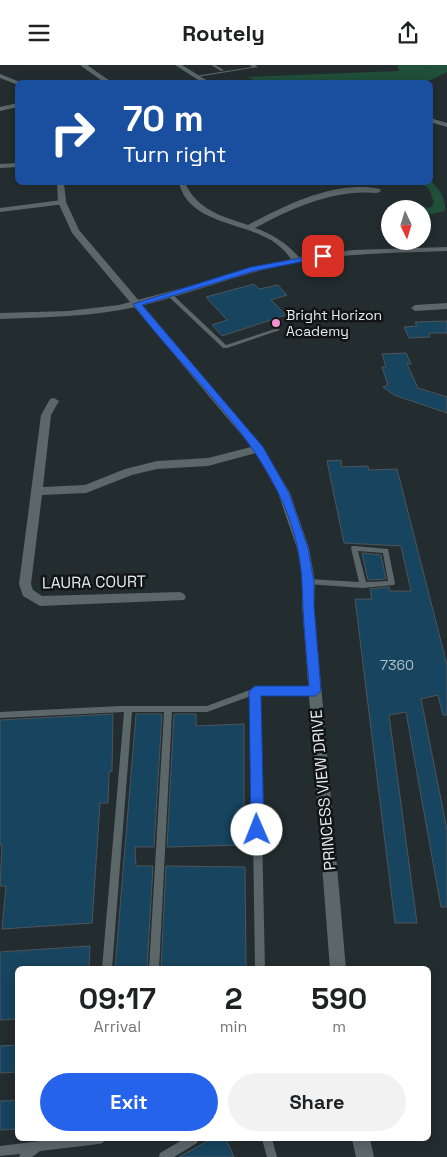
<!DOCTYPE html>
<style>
body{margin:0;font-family:"Space Grotesk",sans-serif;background:#f2f2f2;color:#202124;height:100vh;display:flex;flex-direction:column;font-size:19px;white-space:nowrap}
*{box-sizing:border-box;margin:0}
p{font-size:16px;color:#757577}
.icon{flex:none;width:28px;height:28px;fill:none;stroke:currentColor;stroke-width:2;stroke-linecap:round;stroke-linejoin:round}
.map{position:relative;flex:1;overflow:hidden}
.details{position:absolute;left:15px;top:901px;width:416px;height:175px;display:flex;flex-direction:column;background:#fff;border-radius:8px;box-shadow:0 2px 12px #0003}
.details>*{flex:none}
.guide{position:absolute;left:15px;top:15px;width:418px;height:105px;border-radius:8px;box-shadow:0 2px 12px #0003;background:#1a4fa0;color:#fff;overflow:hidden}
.needle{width:32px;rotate:176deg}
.fabs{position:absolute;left:381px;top:135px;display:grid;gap:10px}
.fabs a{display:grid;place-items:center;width:50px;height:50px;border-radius:50%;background:#fff;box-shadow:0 2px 12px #0003;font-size:25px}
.pin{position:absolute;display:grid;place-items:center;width:42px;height:42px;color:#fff;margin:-21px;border-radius:10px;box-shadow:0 2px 8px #0006}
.me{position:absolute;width:55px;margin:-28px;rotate:359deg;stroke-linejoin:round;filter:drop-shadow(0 0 4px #0008)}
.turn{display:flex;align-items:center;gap:18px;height:105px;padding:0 25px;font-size:22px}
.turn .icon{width:65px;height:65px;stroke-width:2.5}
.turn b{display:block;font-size:35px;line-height:42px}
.eta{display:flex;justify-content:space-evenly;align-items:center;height:85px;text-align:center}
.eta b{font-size:30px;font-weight:700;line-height:35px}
.action{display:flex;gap:10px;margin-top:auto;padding:10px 25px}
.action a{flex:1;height:58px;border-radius:30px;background:#2563eb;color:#fff;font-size:20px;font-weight:700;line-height:58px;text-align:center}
.action a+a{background:#f2f2f2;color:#202124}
header{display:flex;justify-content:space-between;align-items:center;height:65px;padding:0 25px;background:#fff;font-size:22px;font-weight:700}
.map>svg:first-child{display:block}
.green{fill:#205039}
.building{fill:#17445e;stroke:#4d555b}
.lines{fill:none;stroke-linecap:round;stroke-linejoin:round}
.service{fill:#5c6769;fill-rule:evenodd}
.minor{fill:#5c6769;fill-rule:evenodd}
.secondary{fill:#5c6769;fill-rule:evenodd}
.route{fill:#2563eb;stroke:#184099}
.poi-dot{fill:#f590d1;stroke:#101415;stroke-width:2}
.labels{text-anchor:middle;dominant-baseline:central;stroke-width:5;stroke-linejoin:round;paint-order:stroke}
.far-poi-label{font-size:14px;fill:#e4ebec;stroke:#101415;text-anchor:start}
.number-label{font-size:14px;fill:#b1c1c8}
.street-label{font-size:16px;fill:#e4ebec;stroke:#101415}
</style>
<header><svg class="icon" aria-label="menu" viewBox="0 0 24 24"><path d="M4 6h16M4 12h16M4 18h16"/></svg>Routely<svg class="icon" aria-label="share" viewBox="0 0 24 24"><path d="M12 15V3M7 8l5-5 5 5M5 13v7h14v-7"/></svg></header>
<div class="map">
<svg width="447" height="1092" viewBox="0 0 447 1092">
<rect width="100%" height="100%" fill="#232d2f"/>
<g class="green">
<path d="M397,0H447V7L431,15L407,18H259L248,12L399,6Z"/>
<path d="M430,115C439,124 446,133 445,146L423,151L422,144H419L432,142L434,137L429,124L421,118H430Z"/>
</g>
<g class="building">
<path d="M254,219L259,224L278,220L287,230L271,235L286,250L222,271L212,260L227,255L206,232Z"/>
<path d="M447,256V268H429L430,272L409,273L404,262L417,261L415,257Z"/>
<path d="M406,288L411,299H407L418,323L447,332V348L394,330L383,322L388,320L382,302H386L382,289Z"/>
<path d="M341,395L342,402L368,401L369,405L397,404L447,600V650H443L438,630L421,634L447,765V842H441L406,647L389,650L417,858H395L355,534H372L370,524L389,522L390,526H411L401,481L344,478L327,396Z"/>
<path d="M362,488L381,490L386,514L368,515Z"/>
<path d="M113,649L112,706L109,707L108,738H100L92,858L2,864L6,821H0L2,780H0V655Z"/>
<path d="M136,649H162L154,782H135L136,801H153L147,904H115Z"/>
<path d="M174,649H196V661L244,659V780L167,782Z"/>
<path d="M166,801L245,802L246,904H161Z"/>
<path d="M90,881L89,904H18V954L0,955V887Z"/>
<path d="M18,980V1007L0,1008V981Z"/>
<path d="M18,1035V1064L0,1065V1036Z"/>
<path d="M211,1074H226L234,1092H179Z"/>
</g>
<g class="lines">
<g class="service">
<path d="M211,0H215L224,5L221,6Z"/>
<path d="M250,0H255L258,2L197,12L195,11L252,2Z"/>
<path d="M168,229H172L226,280L275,264L277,263L280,265L227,283H223L168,231Z"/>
<path d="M352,481H354L388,484L395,518L394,520L363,523L307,519L306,517L307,515L309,514L359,517L351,483ZM358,486L383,488L388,516L366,517Z"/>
<path d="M255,623H315L318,624L319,626L318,628L315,629H259L265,904H255L251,631L207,647H172L159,904H149L164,647H132L112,904H102L124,647L0,653V647L120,641H207Z"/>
<path d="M56,1074H104L103,1078L99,1079L40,1086L32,1092H19L20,1089L0,1091V1081Z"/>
<path d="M184,1074H198L197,1078L174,1092H159L160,1088Z"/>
<path d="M262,1074H272L277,1092H267Z"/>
</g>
<g class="minor">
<path d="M80,0H87L113,18H105Z"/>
<path d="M175,0H182L211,18H203Z"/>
<path d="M18,38V42L0,46V42Z"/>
<path d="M430,53L447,58V62L430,57Z"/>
<path d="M18,98V102L0,103V99Z"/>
<path d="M179,118H185C198,145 221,151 248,160C286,140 335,115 380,124L381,126L377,128C334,124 292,143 255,163C273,169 286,178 299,192L353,185L447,182V186C397,188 346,188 296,197C241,208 190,229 136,242C91,252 45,252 0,254V248L68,246L119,240L291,194C285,186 279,180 271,175C241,157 189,158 179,118Z"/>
<path d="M62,135L66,137L65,139L0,147V143Z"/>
<path d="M447,238V244L415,246L411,243L415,240Z"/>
<path d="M54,333L59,336L51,350L43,422L85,420L125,404L157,396L208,393L259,380L263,382V386L208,401L157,404L132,410L86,428L42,430L31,519L33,525L42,531L180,527L184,529L186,532L184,535L40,541L23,531L19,519L41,350L50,334Z"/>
</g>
<g class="secondary">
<path d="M0,9L20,17L21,18H18V20L0,13Z"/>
<path d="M57,118H64L66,137L79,165L263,382L290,428L309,483L315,517L314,540L346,904H330L302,540L303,517L297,483L278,428L255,386L72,168L58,137Z"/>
<path d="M352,1074H370L374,1092H356Z"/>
</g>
</g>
<path class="route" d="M323,189L327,191L326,192L255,206L142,240L263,382L289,428L308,483L314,517V540L321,626L315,631H261L264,765L262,769L257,771L253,769L251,765L249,626L255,621H309C307,594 304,568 303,542C302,522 302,504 298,485C277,384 192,318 133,239L251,202Z"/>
<circle class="poi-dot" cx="276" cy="258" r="5"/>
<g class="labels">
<g class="far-poi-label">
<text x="286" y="250">Bright Horizon<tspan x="286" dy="16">Academy</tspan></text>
</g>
<g class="number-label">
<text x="397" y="600">7360</text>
</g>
<g class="street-label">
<text transform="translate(94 517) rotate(-1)">LAURA COURT</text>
<text transform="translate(323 725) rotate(-95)">PRINCESS VIEW DRIVE</text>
</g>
</g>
</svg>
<div class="fabs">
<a><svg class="needle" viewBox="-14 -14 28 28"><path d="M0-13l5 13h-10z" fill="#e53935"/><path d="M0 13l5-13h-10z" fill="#757577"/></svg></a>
</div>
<div class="pin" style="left:323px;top:191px;background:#d93025"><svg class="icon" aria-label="arrive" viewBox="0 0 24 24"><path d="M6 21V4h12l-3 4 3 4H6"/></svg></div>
<svg class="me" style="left:257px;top:765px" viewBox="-20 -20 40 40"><circle r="19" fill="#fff"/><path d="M0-13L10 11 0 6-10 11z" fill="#2563eb"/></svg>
<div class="guide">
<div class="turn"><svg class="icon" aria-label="right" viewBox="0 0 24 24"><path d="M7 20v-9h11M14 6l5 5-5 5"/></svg><div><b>70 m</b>Turn right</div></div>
</div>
<section class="details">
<div class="eta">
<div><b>09:17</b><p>Arrival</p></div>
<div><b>2</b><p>min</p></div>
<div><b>590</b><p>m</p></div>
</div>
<div class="action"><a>Exit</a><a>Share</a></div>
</section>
</div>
